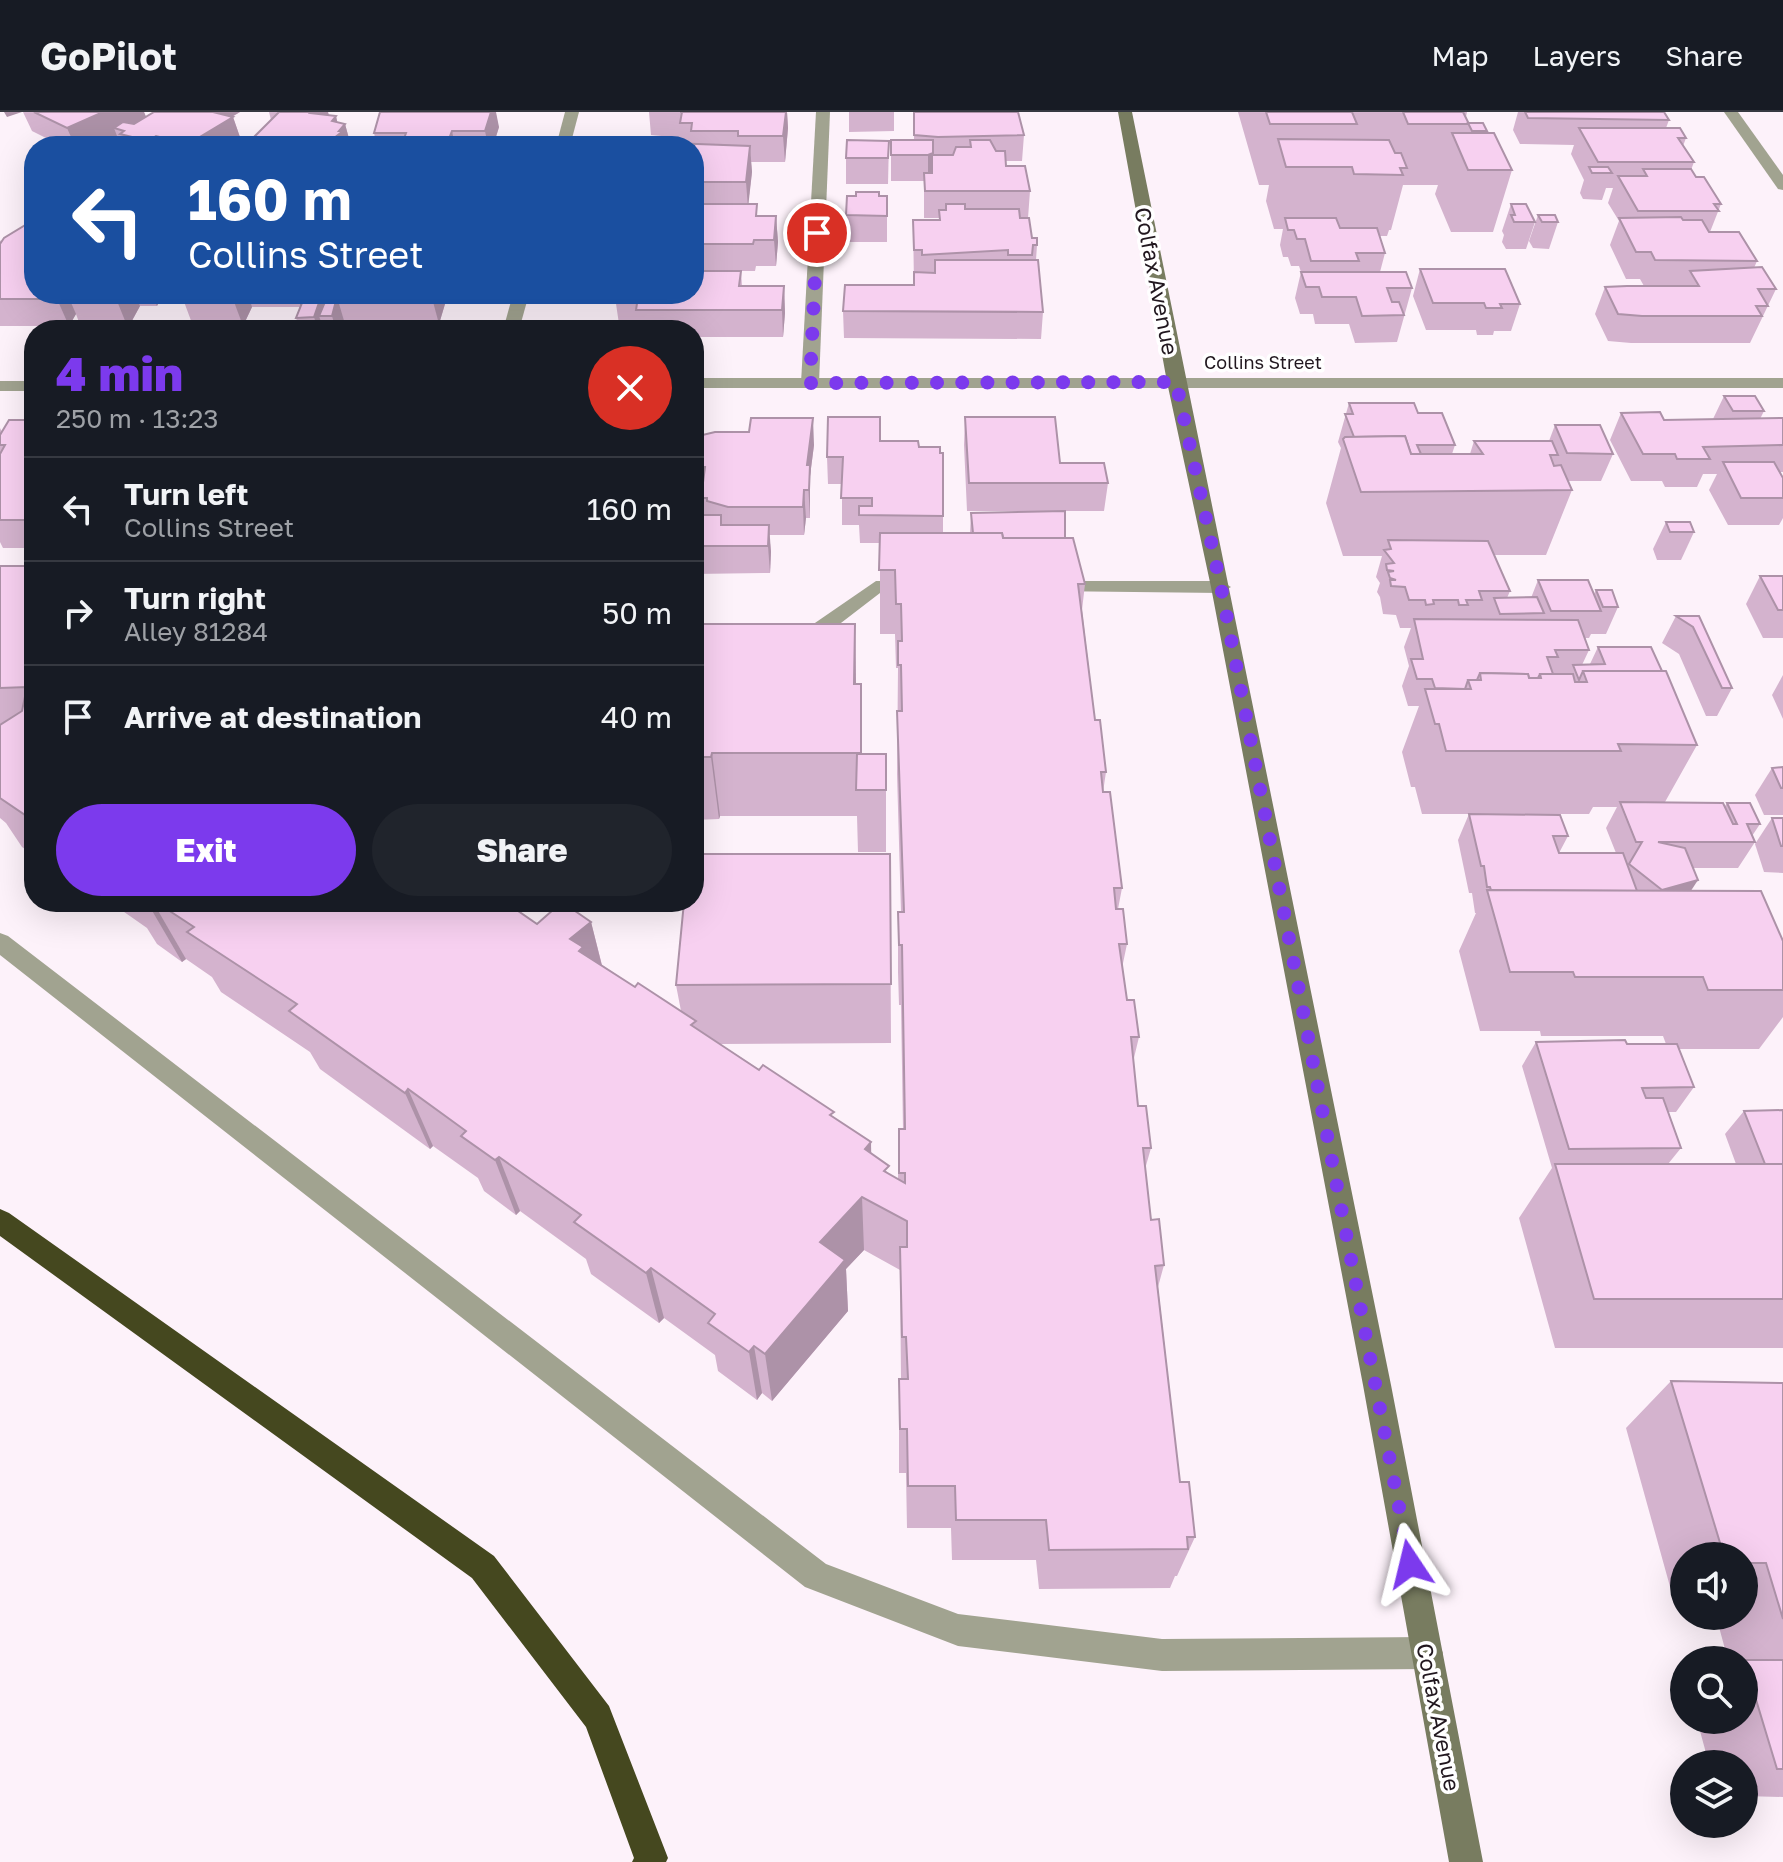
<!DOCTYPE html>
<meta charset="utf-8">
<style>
body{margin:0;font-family:"Golos Text",sans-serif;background:#20242c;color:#f1f3f6;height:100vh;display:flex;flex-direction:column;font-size:30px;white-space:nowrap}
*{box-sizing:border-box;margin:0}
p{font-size:26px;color:#9ea1a6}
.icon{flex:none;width:44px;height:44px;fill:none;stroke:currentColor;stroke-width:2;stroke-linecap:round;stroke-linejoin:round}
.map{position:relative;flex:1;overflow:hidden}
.drawer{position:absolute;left:24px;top:208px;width:680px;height:592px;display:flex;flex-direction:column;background:#171b24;border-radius:32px;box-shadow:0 8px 32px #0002}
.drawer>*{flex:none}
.hud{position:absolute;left:24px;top:24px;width:680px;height:168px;border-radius:32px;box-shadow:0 8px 32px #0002;background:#1a4fa0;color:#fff;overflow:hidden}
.tools{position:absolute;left:1670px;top:1430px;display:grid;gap:16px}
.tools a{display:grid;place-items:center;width:88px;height:88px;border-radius:50%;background:#171b24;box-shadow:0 8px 32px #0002;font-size:40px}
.pin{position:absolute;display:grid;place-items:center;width:68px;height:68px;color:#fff;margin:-34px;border:4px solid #fff;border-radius:50%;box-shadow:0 2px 8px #0007}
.me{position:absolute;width:88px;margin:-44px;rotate:350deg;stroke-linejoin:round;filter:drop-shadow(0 0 6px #0008)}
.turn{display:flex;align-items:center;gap:28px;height:168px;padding:0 32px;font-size:36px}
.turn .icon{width:104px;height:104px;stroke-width:2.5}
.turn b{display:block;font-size:56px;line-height:68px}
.round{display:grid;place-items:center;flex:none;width:84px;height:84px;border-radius:42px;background:#20242c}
.head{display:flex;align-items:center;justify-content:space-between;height:136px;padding:0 32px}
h1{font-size:48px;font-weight:800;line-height:60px;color:#7c3aed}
.cta{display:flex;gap:16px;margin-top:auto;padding:16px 32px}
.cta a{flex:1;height:92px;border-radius:48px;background:#7c3aed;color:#fff;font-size:32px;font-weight:800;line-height:92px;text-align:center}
.cta a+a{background:#20242c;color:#f1f3f6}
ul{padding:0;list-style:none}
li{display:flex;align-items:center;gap:24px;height:104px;padding:0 32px;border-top:2px solid #363941}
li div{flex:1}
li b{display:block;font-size:30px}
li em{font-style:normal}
header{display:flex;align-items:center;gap:48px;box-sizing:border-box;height:112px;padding:0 40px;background:#171b24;border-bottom:2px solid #363941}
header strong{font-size:38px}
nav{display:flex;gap:44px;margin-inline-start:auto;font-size:28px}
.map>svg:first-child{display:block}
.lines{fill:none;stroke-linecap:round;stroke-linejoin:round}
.lane{fill:#a1a390;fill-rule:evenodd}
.street{fill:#a1a390;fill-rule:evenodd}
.secondary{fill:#787c60;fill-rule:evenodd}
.highway{fill:#45481f;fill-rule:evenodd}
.wall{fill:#d4b3ce}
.shaded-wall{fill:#ad92a8}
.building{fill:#f7d0f0;stroke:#ad92a8;stroke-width:2}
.route{stroke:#7c3aed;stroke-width:14;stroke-dasharray:0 25.2}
.labels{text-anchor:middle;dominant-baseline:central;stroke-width:7;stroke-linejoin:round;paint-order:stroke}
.far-street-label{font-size:18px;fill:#21171f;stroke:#fff}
.street-label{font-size:22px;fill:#21171f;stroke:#fff}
</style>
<header>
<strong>GoPilot</strong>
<nav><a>Map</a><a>Layers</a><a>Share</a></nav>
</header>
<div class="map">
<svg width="1783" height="1750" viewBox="0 0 1783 1750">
<rect width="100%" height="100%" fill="#fdf2fa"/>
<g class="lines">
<g class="lane">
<path d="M816,0H830L819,271L810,276L801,271Z"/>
<path d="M876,469H913L923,475L913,481H880L824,524L793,525L790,520L793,515L812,513Z"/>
<path d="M1054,469H1221L1231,475L1221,481L1047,479L1044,475Z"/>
<path d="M0,821L8,824L826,1452L958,1502L1162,1527L1427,1525L1438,1530L1443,1541L1438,1552L1427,1557L1162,1559L958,1534L805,1475L0,843Z"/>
</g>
<g class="street">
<path d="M565,0H579L570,34H556Z"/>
<path d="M1724,0H1738L1783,63V78L1778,77Z"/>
<path d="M513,182H529L519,218H503Z"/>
<rect x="694" y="266" width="1089" height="10"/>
<rect x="0" y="269" width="34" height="10"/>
</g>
<path class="secondary" d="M1118,0H1132L1391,1273L1483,1750H1449L1363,1273L1211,475L1167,270Z"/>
<path class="highway" d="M0,1097L9,1101L494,1444L609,1594L668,1746L666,1750H632L634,1746L586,1615L472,1466L0,1124Z"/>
</g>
<g class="wall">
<path d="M23,0H144L146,5L154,0H240L232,5H233L242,31L237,34H121L117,24L94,34H62L32,19Z"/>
<path d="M269,0H328L329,4H336L337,10L345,12L351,34H250L249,30L271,8Z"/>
<path d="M649,0H787L788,16L785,50H751L752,60L748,92L758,104H776L778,130L776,154H756L755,159H694V34L682,31V26L651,23Z"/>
<path d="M849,0H894V19L849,20Z"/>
<path d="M914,0L1024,23L1022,49H1006V54L1030,79L1028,106L1032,126L1037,133L1036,148L1043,200L1041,227L844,226L843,199L914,173L913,108H939V106H924V69H891V28H914Z"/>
<path d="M1238,0H1467L1466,5L1468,11L1487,19V21L1512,58L1493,120H1451L1435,82L1438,73H1403L1391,118H1389L1387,124H1379L1385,141L1380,160L1412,176L1397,230L1355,231L1349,212H1315L1313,202H1300L1295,186L1301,160L1299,154H1291L1288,145H1283L1280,133L1283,117H1274L1266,89L1269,73H1259Z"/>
<path d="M1518,0H1664L1669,8L1666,16L1686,26L1683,34L1694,50L1691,58L1696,65L1721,92L1710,120L1757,149L1754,156L1776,177L1750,231H1631L1608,229L1595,202L1605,175L1644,174L1640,167H1626L1610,133L1619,109L1608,91L1613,76H1606L1602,88L1583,87L1580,81L1584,68L1571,42L1574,33L1520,32L1513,18Z"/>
<path d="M499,15L493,34H377L374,21Z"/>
<path d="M889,29L888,72H846V46Z"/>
<path d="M879,84H887V130H846V103Z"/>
<path d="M1511,92L1535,110L1526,137H1506L1502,130L1504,123L1502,119Z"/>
<path d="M1538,103L1558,110L1549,137L1533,136L1529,129Z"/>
<path d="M0,128L34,182H448L439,212H345L344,218H300L296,206L300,195H252L243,214H193L183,187L185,183H163L157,194H140L128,216H85L84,213H80L76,202L69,214H0Z"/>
<path d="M1420,157L1520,192L1511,219H1494L1493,223H1477L1476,218H1426L1413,184Z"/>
<path d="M741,159L742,174H784L785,201L783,225H694V218H638L637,212H619L615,185Z"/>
<path d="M1724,284L1764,299L1760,307L1783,306V360H1780L1783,366V406L1779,413H1728L1709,378L1717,362H1703L1697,375H1665L1662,369H1631L1610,328L1621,301L1664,308L1713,307Z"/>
<path d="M1349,291L1418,301L1455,333L1452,342H1470L1474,329H1549L1555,313L1613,342L1601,369H1568L1572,378L1546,443H1494L1510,479L1507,486H1531L1538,468L1594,482L1596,478L1618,495L1606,522H1591L1589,526H1585L1589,538L1582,553L1590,552L1598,535L1697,633L1665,690L1725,694L1727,691L1760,712L1752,724L1755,730L1738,756H1693L1691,779L1783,829V905L1759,937H1679L1694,975L1676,1000H1668L1681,1036L1668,1052H1736L1725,1022L1744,999L1783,998V1236H1555L1519,1106L1552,1056L1522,954L1536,930L1666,932L1663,924H1541L1540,919H1480L1459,839L1476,801H1475L1472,781H1469L1458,728L1469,702L1568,724L1559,741H1616L1606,716L1617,695H1593L1589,702H1422L1415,675H1411L1402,640L1419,594H1408L1402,574L1409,554L1404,535L1411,516H1400L1396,503L1383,502L1380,485L1377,480L1380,471L1376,465L1382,444H1343L1326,391L1341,336L1338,330Z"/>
<path d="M965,305L1060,351L1108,371L1104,399H967L964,333Z"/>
<path d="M34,308V436H3L0,430V316L2,320Z"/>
<path d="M694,325L814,333L810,364V406H806L804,423H769L771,440L770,461L694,462V403H703L702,383L694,382Z"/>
<path d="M880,329L919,335L943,341V421H970L971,401L1065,426L1085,472L1082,498L1095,608L1106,660L1103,680L1122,776L1118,797L1127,832L1122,856L1127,888L1139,925L1133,950L1138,994L1151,1036L1145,1057L1151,1108L1164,1153L1158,1175L1180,1370L1195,1425L1177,1464H1175L1170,1476L1039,1477L1036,1448H952L951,1416H907L906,1361H899V1267H901L900,1158L864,1138L846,1157L848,1199L772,1289L762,1281L757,1288L718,1259L715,1243L664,1206L659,1211L591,1162L586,1147L520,1099L516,1103L484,1079L478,1066L433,1034L430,1037L320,957L310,940L221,880L212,865L186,847L182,850L157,832L147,816L117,795L112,799L100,790H505L537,812L591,810L602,853L635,875L681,899L676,873L890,742L891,931L720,932L834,1005L889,1062L898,1067L899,1017H903L901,893H899L898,860V800H901L897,662L898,556H896L895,522H880V431H860L859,413H842V372H828L827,345Z"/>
<path d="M1666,410L1694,420L1681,448H1657L1653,437Z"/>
<path d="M0,454H34V743L22,735L6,711L0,706Z"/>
<path d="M1760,464H1783V526H1763L1746,492Z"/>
<path d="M1676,504H1699L1732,576L1717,604H1706L1679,542L1662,531Z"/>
<path d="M694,512H855L856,572L862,642H886V740H858L857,704H720L719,707L694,708Z"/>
<path d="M1783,563V607L1772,583Z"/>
<path d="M1783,655V703H1764L1755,683L1772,656Z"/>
<path d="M1772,706H1783V761L1764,760L1755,732Z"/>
<path d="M1671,1269L1783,1271V1685L1744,1684V1652H1709L1697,1608H1744V1548H1728L1716,1504H1744V1444H1684V1489H1674L1626,1316Z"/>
</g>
<g class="shaded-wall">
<path d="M4,0H22L7,5Z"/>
<path d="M103,0H144L147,7L124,19L114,16L117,24L94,34H75L67,16Z"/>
<path d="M210,0H240L226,8L233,5L242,31L237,34H189L188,32Z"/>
<path d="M311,0H328L331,13L310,1Z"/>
<path d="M491,0H496L499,15L493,34H488L485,19Z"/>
<path d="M786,0H787L788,16L785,50L783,24Z"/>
<path d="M336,4L339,18L345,12L351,34H324L332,9Z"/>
<path d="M452,19L455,34H448L447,32Z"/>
<path d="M156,24L159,34H149L148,29Z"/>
<path d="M750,34L752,60L748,96L746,70Z"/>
<path d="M933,41L932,67V43L931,68L928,69V43Z"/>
<path d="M776,104L778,130L776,154L774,128Z"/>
<path d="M784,174L785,201L783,225L782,198Z"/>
<path d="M60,182H87L75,186H69L76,202L69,214L57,187Z"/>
<path d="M121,182H135L140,194L128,216L117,189Z"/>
<path d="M152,182H162L157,194Z"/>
<path d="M236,182H248L252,195L243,214L233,187Z"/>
<path d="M296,182H301L303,189L301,195Z"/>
<path d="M434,182H448L439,212L432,186Z"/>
<path d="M321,185L327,204H319L324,218H318L314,205Z"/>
<path d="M337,185L345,212L344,218H336L332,204Z"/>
<path d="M813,306L814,333L810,364V406L807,353Z"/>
<path d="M804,378L806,406L804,423L803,395Z"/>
<path d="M769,413L771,440L770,461L768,434Z"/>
<path d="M855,512L856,576L854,572Z"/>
<path d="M861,572L862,635V678L861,641Z"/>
<path d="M712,641L720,704L719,707L711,645Z"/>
<path d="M1698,768L1681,794L1662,778Z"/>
<path d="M107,790H114L117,795L112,799Z"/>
<path d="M147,790H153L186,847L182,850Z"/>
<path d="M591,810L606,870L570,827Z"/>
<path d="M408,977L433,1034L430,1037L405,981Z"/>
<path d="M871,1030L872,1084L865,1037Z"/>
<path d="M499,1045L520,1099L516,1103L495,1048Z"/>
<path d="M862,1085L864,1138L846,1157L848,1199L772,1289L765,1242L820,1130Z"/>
<path d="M651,1156L664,1206L659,1211L646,1161Z"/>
<path d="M754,1234L762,1281L757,1288L749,1240Z"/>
</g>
<g class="building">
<path d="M34,0H103L67,16Z"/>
<path d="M154,0H213L233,5L188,32L156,24L148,29L120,22L124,19L114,16L123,10L134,12Z"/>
<path d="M279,0H311L310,1L336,4L332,9L345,12L339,19H343L324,34H269L270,33L249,30Z"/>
<path d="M380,0H491L485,19H452L447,32H402L406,21H374Z"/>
<path d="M680,0H786L783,24H738V19H691L692,11H680L682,0Z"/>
<path d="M914,0H1018L1024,23L938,25L914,23Z"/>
<path d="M1266,0H1352L1357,12H1270Z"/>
<path d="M1403,0H1463L1469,12H1408Z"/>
<path d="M1525,0H1664L1669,8L1528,6Z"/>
<path d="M1468,11H1483L1487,19H1472Z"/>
<path d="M1579,16H1680L1686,26H1678L1694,50H1598Z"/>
<path d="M1452,21H1494L1512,58H1468Z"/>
<path d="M1278,27L1389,28L1395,41H1401L1407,56H1400L1403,63L1354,62L1352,55H1286Z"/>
<path d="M847,28L889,29L888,46H846Z"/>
<path d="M891,28H933V41L928,43H891Z"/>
<path d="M970,28H990L996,39H1005L1006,54H1025L1030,79H925L924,61H932V43H953L956,35H971Z"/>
<path d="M644,30L750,34L746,70H694V34H643Z"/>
<path d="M1589,55H1608L1612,61H1592Z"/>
<path d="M1643,57H1691L1696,65H1704L1721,92H1714L1719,99H1638L1618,64H1647Z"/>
<path d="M856,80H879V84H887V104L846,103L847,84H856Z"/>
<path d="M694,92H757L756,104H776L774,128H754L753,132H694Z"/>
<path d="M946,92H965V97H1019L1020,106H1029L1032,126H1037V133H1033L1032,143H1008V138L922,143V138H914L913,108H940L939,98H946Z"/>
<path d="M1511,92H1526L1535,110H1514L1511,103H1515Z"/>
<path d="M1538,103H1555L1558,110H1542Z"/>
<path d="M1681,105L1683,108H1702L1709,120H1739L1757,149L1655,148L1651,140H1636L1619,106Z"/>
<path d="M1285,106H1336L1340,116H1377L1385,141H1356L1359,149H1311L1305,127H1297L1294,118H1288Z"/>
<path d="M27,112H34V182H60L57,187H0V132L4,126Z"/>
<path d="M935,148H1038L1043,200L843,199L845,173H914V160L935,161Z"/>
<path d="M1762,155L1776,177H1758L1768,194H1756L1762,204H1642L1618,202L1605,175L1627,174H1699L1690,159Z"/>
<path d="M1420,157H1505L1520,192H1500L1502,196H1486L1484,191H1433Z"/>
<path d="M694,159H741L739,174H784L782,198H636L638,185H615L616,182H694Z"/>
<path d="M1301,160H1406L1412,176H1387L1392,190H1399L1404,203L1362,204L1356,185H1322L1319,175H1306Z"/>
<path d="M71,182H121L117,189H73L75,186H69Z"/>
<path d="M186,182H236L233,187H183Z"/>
<path d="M301,182H434L432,186L337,185L332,204H319L327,185H321L314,205L296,206L304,186Z"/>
<path d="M1724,284H1755L1764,299H1733Z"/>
<path d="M1349,291H1414L1418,301H1442L1455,333H1417L1421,342H1411L1405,324L1354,325L1345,302H1353Z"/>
<path d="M1660,300L1664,308L1783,306V333L1703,335L1710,347H1677L1675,342H1643L1621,301Z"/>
<path d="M828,305H880V329H918L919,335H940V341H943V404L859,403V394H872V386H841L843,345H827Z"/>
<path d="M965,305H1055L1060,351H1104L1108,371H969Z"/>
<path d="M751,306H813L807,353H810L809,378H804L803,395H728L707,389V386H701L705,355H694V325L715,320H749Z"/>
<path d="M9,308H34V408H0V342L5,333H0V323Z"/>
<path d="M1555,313H1600L1613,342L1567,341Z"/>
<path d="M1405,324L1411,342H1483L1474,329H1552L1558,343H1550L1554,354L1561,353L1572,378L1361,380L1343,327L1345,325Z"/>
<path d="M1723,350H1774L1783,366V386H1741Z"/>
<path d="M1065,399V426H1003L1002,421H973L971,401Z"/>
<path d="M694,403H721V413H769L768,434H694Z"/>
<path d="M1666,410H1690L1694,420H1670Z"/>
<path d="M880,421H1002L1003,426H1073L1085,472H1078L1095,608H1100L1106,660H1101L1103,680H1110L1122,776H1114L1116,797H1123L1127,832H1119L1127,888H1134L1139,925H1131L1138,994H1146L1151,1036H1143L1151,1108L1159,1107L1164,1153L1155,1154L1180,1370H1189L1195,1425H1187L1188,1437L1049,1438L1046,1408H956L955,1374H908L907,1317H900L899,1267H908L906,1225H902L900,1135H907V1109L862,1085L820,1130L845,1148L765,1242L754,1234L749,1240L708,1211L715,1202L651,1156L646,1161L574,1110L581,1103L499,1045L495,1048L461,1024L466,1019L408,977L405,981L289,899L297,892L187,820L194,815L156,790H505L537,812L562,790L591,810L570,827L583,835L579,839L635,875L638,871L696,909L691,913L759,958L763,953L834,1000L830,1003L871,1030L865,1037L889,1054L884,1059L905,1071V1061H899V1017H905L902,833H899L898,800H904L897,599H902L901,553H898V529H902L901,492H896L895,458H879Z"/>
<path d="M1388,428L1488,429L1510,479H1479L1482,488H1466L1468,493H1459L1458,488H1433L1434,492L1426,493L1425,488H1409L1405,475L1391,474L1390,468H1396L1390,466L1388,460L1394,459L1387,458L1386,452L1394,451L1384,438L1391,437Z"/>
<path d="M0,454H34V709L0,686V613L22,599L27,575L0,576Z"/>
<path d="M1760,464H1783V498H1778Z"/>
<path d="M1538,468H1588L1601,499H1551Z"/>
<path d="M1596,478H1612L1618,495H1603Z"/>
<path d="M1537,485L1544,501L1500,502L1494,486Z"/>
<path d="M1676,504H1699L1732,576H1722L1693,515Z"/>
<path d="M1414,507L1578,508L1589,538H1555L1558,545H1547L1553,562H1540L1538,566H1529L1528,562L1480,561L1477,568H1468L1465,577L1435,576L1432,567H1417L1411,547H1423Z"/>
<path d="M694,512H855L854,572H861V641H712L711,645H694Z"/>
<path d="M1598,535H1651L1662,559H1583L1579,568L1573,553L1605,552Z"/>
<path d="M1583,559H1666L1697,633L1618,632L1621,639H1446L1439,612H1435L1425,577H1471L1468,568H1481L1480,561L1528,562L1529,566H1541L1540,562H1573L1575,570H1587Z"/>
<path d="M857,642H886V678H856Z"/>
<path d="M1783,655V676H1781L1772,656Z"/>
<path d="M1620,690L1723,691L1733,712H1737L1727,691H1750L1760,712H1747L1755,730H1658L1685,736L1698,768L1662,778L1629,752L1642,730H1636Z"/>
<path d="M1469,702L1560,703L1568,724H1553L1559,741H1623L1637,779L1491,778L1490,775H1487L1484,754H1481Z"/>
<path d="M1772,706H1783V734H1781Z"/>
<path d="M694,742H890L891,872L676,873L684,790H694Z"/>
<path d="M1487,778L1761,779L1783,829V878H1708L1703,865H1575L1573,860H1510Z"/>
<path d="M1625,928L1627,932H1677L1694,975L1642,976L1646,986H1663L1681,1036L1569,1037L1536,930Z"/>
<path d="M1783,998V1052H1765L1744,999Z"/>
<path d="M1555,1052H1783V1187H1594Z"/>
<path d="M1671,1269L1783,1271V1507L1766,1451H1744V1444H1724Z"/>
<path d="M1744,1548H1783V1657H1777Z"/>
</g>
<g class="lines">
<path class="route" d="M817,121L810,271L1176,270L1221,475L1410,1452"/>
</g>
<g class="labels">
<g class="far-street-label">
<text x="1263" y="250">Collins Street</text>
</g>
<g class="street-label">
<text transform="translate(1157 169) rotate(79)">Colfax Avenue</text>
<text transform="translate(1439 1605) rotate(79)">Colfax Avenue</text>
</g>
</g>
</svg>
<div class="tools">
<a><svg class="icon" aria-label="sound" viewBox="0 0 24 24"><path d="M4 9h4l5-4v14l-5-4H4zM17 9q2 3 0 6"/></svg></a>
<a><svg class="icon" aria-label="search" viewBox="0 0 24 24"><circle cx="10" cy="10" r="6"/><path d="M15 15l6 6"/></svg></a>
<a><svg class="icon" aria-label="layers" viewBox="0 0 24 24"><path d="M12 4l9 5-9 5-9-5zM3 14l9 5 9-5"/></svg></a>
</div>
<div class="pin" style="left:817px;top:121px;background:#d93025"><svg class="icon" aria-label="arrive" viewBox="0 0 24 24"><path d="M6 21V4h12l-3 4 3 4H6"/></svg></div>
<svg class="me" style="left:1410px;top:1452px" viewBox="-20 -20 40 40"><path d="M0-17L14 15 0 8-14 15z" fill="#7c3aed" stroke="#fff" stroke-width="4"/></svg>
<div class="hud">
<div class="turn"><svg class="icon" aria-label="left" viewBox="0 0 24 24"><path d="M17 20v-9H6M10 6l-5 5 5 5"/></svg><div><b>160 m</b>Collins Street</div></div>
</div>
<section class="drawer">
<div class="head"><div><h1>4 min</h1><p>250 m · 13:23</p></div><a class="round" style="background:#d93025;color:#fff"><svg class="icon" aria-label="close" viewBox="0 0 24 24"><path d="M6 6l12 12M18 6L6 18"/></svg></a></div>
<ul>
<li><svg class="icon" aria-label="left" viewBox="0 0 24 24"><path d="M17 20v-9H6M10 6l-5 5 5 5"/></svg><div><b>Turn left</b><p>Collins Street</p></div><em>160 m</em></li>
<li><svg class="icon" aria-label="right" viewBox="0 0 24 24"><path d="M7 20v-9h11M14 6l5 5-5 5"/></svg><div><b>Turn right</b><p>Alley 81284</p></div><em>50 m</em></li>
<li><svg class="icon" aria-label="arrive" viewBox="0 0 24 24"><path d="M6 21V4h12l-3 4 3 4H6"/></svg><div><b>Arrive at destination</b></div><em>40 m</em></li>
</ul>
<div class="cta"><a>Exit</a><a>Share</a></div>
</section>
</div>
